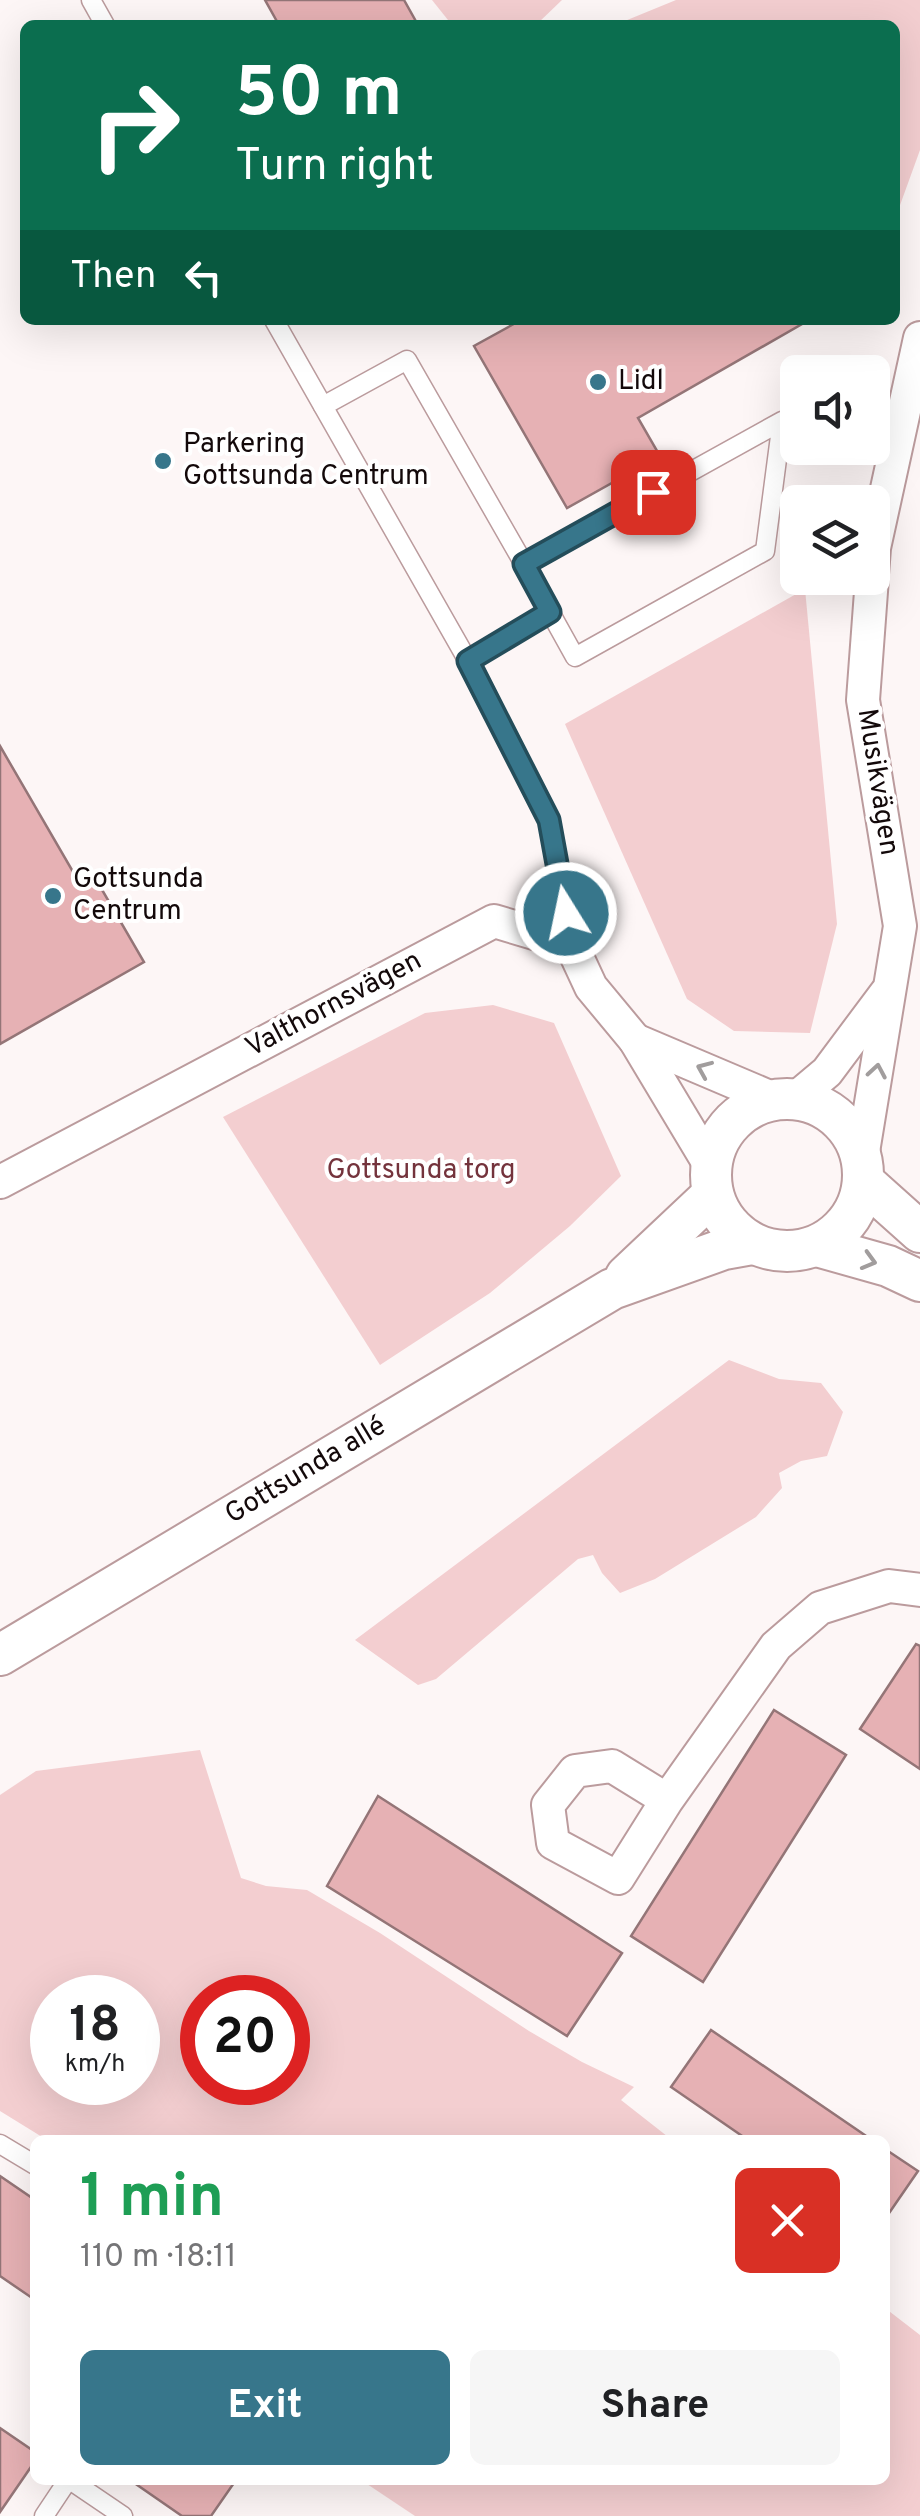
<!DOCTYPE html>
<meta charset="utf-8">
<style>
body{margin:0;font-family:Overpass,sans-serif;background:#f6f6f6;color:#202124;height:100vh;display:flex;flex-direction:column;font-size:38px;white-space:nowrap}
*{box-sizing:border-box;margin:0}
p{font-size:32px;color:#757577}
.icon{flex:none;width:55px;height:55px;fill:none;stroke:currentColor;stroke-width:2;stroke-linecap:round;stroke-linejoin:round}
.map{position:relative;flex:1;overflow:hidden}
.details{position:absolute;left:30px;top:2135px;width:860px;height:350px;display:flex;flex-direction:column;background:#fff;border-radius:15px;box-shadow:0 10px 40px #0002}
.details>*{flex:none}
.banner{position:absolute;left:20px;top:20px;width:880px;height:305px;border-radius:15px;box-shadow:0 10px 40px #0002;background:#0b6e4f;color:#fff;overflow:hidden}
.tools{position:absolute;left:780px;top:355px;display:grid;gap:20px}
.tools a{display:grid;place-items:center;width:110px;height:110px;border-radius:15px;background:#fff;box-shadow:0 10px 40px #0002;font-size:50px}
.speed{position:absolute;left:30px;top:1975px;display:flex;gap:20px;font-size:50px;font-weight:700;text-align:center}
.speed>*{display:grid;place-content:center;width:130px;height:130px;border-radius:50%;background:#fff;box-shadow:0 10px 40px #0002;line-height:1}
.speed small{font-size:25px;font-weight:400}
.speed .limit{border:15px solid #d22;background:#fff;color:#111}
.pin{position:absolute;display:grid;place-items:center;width:85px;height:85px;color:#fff;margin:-42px;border-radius:20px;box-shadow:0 5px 15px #0006}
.me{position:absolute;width:110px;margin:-55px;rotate:350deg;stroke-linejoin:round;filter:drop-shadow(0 0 8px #0008)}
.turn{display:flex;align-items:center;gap:35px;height:210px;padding:0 50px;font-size:45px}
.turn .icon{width:130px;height:130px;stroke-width:2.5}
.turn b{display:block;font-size:70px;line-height:85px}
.then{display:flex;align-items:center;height:95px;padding:0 50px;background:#0003;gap:20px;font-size:38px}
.round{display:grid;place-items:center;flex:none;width:105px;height:105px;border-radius:15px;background:#f6f6f6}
.head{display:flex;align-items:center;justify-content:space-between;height:170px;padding:0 50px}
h1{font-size:60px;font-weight:700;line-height:75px;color:#1e9e55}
.cta{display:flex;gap:20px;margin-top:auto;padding:20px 50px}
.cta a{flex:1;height:115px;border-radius:15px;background:#37768b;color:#fff;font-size:40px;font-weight:700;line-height:115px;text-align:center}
.cta a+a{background:#f6f6f6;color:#202124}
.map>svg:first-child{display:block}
.green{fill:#f3ced0;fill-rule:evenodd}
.building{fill:#e6b1b4;stroke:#947577;stroke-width:2.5}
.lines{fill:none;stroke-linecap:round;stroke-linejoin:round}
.service-casing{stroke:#bb9b9d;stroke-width:21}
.minor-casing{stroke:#bb9b9d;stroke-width:36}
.tertiary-casing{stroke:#bb9b9d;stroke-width:44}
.service{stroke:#fff;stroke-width:18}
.minor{stroke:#fff;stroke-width:32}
.tertiary{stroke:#fff;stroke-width:40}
.oneway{stroke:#a19d9d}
.route-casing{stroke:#244d5a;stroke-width:25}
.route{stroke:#37768b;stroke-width:18}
.poi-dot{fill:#37768b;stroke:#fff;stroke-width:4}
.labels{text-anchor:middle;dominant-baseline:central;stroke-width:8;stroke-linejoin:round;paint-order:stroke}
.poi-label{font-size:28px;fill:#13090a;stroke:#fff;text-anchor:start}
.street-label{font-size:28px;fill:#13090a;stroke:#fff}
.park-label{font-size:28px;fill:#74333c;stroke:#fff}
</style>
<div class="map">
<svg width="920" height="2516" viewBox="0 0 920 2516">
<rect width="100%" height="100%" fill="#fdf6f6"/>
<g class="green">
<path d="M432,0H562L536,25H452Z"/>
<path d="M676,0H920V150L895,219V25H615Z"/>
<path d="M805,589L837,924L810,1033L734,1031L687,999L565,724Z"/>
<path d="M493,1005L554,1023L621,1176L570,1226L490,1293L380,1365L223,1117L425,1013Z"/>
<path d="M729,1360L779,1379L821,1383L843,1412L827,1456L801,1461L779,1473L782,1488L756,1517L655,1579L620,1593L602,1573L593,1555L578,1559L436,1679L418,1685L355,1640Z"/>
<path d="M200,1750L241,1878L266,1886L307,1890L380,1933L529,2031L582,2062L634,2087L621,2100L672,2140H47L0,2111V1795L36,1771ZM52,1998H138V2082H52ZM202,1998H288V2082H202Z"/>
<path d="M885,2308L920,2335V2516H415L361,2480H885Z"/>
</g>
<g class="building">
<path d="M265,0H404L418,25H279Z"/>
<path d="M521,320H809L638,418L660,456L567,508L474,346Z"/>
<path d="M0,746L76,877L90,869L144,962L0,1044Z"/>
<path d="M916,1644L920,1646V1769L860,1729Z"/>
<path d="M774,1710L846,1755L703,1982L631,1936Z"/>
<path d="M378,1796L622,1953L567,2036L327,1886Z"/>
<path d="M711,2030L872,2140H748L671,2087Z"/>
<path d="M885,2149L918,2171L885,2219Z"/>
<path d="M0,2176L35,2200V2300L0,2276Z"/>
<path d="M0,2428L35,2452V2461L0,2512Z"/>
<path d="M130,2480H236L211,2516H182Z"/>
</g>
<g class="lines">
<g class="service-casing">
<g id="service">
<path d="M91,0L105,25"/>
<path d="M274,320L468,661L549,820L571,944"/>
<path d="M323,406L407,360L524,564L782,421L765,551L575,657L550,612L468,661"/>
<path d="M524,564L550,612"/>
<path d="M0,2144L35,2165"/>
<path d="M70,2480L123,2516"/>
<path d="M44,2516L68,2480"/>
</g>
</g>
<g class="minor-casing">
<g id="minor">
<path d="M872,574L874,548L920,338"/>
<path d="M635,1040L774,1099"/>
<path d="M796,1098L827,1072L886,993"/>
<path d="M862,1158L900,926L863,700L872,578"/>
<path d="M0,1182L494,921L571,944L591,987L635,1040L710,1165"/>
<path d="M667,1800L612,1766L575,1771L548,1805L553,1843L618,1878L667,1800L776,1646L820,1608L889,1586L920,1590"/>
</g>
</g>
<g class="tertiary-casing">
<g id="tertiary">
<circle cx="787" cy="1175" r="76"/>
<path d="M864,1182L920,1232"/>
<path d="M817,1246L888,1266L920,1281"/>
<path d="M626,1276L712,1195"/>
<path d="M0,1655L612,1289L724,1249L752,1244"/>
</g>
</g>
<use href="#service" class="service"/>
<use href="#minor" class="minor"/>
<use href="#tertiary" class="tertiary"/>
</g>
<defs><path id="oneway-chevron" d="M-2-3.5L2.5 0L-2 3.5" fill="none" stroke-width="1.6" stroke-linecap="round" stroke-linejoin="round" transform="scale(2.5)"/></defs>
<g class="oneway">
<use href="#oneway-chevron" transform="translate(704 1069) rotate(-157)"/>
<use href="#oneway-chevron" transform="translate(877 1071) rotate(-80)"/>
<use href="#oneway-chevron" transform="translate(869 1261) rotate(16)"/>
</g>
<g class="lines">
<g class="route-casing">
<path id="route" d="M566,913L549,820L468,661L550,612L524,564L653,492"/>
</g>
<use href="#route" class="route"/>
</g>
<g class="poi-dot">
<circle cx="598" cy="382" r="10"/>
<circle cx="163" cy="461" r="10"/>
<circle cx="53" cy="896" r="10"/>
</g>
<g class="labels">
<g class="poi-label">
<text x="618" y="382">Lidl</text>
<text x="183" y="445">Parkering<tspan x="183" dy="32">Gottsunda Centrum</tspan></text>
<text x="73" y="880">Gottsunda<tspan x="73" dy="32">Centrum</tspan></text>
</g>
<g class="street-label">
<text transform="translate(877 782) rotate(81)">Musikvägen</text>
<text transform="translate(334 1005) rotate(-28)">Valthornsvägen</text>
<text transform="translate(306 1471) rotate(-31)">Gottsunda allé</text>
</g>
<g class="park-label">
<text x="421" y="1171">Gottsunda torg</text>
</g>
</g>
</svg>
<div class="tools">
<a><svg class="icon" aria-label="sound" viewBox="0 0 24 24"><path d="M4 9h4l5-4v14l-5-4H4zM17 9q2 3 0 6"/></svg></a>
<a><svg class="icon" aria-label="layers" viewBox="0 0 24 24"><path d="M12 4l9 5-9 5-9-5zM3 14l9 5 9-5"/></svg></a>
</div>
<div class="speed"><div>18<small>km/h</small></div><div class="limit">20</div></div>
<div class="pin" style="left:653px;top:492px;background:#d93025"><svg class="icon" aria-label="arrive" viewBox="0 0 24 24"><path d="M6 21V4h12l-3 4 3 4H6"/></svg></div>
<svg class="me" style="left:566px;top:913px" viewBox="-20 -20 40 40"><circle r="17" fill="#37768b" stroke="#fff" stroke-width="3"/><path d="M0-11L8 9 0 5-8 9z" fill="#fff"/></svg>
<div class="banner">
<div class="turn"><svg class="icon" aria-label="right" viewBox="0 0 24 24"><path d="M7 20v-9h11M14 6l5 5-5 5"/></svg><div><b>50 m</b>Turn right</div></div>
<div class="then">Then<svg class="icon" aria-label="left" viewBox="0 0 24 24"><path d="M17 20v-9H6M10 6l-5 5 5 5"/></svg></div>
</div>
<section class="details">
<div class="head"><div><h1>1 min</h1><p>110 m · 18:11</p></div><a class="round" style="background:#d93025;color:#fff"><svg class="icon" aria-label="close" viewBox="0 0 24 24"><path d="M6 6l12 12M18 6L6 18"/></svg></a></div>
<div class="cta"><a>Exit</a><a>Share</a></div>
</section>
</div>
